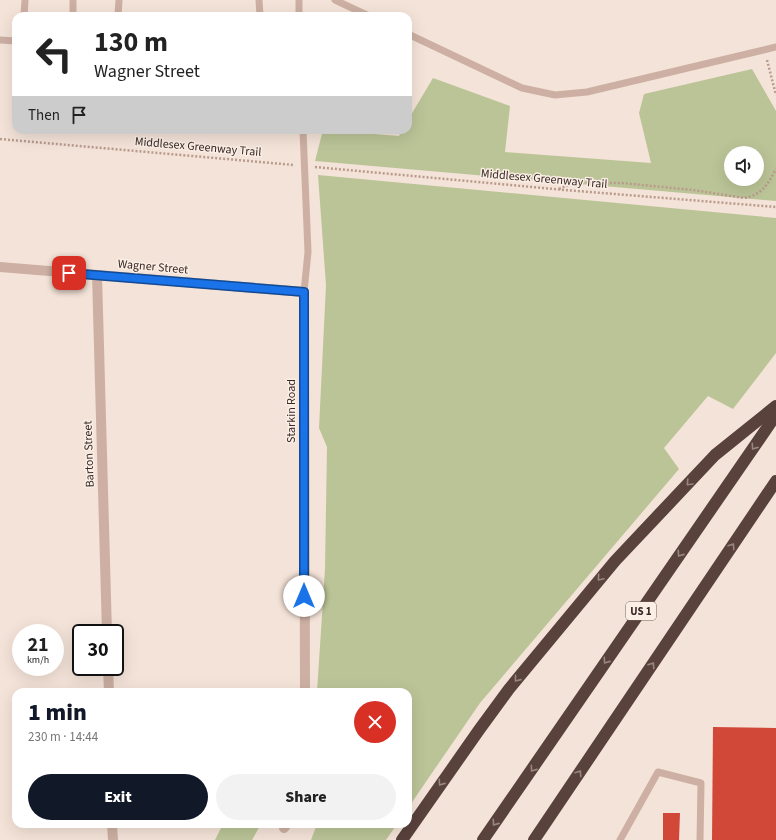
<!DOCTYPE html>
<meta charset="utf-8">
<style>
body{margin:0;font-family:"Source Sans 3",sans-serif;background:#f2f2f2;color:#222;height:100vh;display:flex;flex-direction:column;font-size:15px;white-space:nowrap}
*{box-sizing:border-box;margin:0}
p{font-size:13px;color:#767676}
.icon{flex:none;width:22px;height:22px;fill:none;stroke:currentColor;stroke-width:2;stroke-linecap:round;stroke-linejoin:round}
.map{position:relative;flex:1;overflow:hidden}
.side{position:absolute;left:12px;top:688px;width:400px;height:140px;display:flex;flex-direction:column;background:#fff;border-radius:12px;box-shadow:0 4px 16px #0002}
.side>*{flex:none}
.guide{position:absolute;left:12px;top:12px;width:400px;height:122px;border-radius:12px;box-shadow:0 4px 16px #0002;background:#fff;color:#222;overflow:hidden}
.fabs{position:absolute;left:724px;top:146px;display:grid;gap:8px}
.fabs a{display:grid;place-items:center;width:40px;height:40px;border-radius:50%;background:#fff;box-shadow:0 4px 16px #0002;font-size:20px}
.speed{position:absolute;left:12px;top:624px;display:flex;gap:8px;font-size:20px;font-weight:700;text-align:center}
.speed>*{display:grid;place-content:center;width:52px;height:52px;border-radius:50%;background:#fff;box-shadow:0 4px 16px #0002;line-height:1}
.speed small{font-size:10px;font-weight:400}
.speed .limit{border:2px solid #111;border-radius:6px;background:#fff;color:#111}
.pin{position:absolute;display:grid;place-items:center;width:34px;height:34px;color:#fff;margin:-17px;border-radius:8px;box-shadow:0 2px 6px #0006}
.me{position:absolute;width:44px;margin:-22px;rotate:0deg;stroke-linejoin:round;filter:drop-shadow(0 0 3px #0008)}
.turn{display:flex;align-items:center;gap:14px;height:84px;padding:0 16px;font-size:18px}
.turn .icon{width:52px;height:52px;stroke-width:2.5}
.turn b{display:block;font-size:28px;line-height:34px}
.then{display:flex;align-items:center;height:38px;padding:0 16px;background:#0003;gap:8px;font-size:15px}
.round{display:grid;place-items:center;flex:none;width:42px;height:42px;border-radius:21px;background:#f2f2f2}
.overview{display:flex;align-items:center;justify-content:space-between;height:68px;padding:0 16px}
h1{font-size:24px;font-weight:800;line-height:30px;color:#111827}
.primary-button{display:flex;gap:8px;margin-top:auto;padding:8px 16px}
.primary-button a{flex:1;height:46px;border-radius:24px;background:#111827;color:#fff;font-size:16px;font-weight:800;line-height:46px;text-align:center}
.primary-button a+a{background:#f2f2f2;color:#222}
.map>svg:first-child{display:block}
.green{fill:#bbc497;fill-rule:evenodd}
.building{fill:#d14838}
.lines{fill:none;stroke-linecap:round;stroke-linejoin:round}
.path{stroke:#b99a8d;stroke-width:2.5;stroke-dasharray:2 2;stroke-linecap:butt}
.lane{stroke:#cdb0a3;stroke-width:7}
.street{stroke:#cdb0a3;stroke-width:10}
.highway{stroke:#59413c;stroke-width:12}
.oneway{stroke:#9a8680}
.route-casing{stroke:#114b97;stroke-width:10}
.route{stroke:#1a73e8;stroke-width:7}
.labels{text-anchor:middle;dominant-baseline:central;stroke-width:3;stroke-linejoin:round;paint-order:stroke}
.shield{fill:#fbeee5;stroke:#72645f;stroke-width:1}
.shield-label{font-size:11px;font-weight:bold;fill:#372926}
.street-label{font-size:12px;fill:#372926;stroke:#fbeee5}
</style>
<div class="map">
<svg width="776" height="840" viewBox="0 0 776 840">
<rect width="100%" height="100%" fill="#f4e3d8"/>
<g class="green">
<path d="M752,69L776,111V201L315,161L323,130L399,136L402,130H408V120L433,78L510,106L505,152L651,163L639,113L644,94ZM731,153H757V179H731Z"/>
<path d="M318,175L776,218V353L733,409L708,396L664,448L679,469L480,703L408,808V692H317L325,569L327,447L319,428L326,285Z"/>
<path d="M223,824H261L252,840H215Z"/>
<path d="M317,824H397L386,840H311Z"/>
</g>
<g class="building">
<path d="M713,727L776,728V840H712Z"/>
<path d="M663,813H680L679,840H663Z"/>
</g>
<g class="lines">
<g class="path">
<path d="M767,60L776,95"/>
<path d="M0,139L294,165"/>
<path d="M315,167L565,190L776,207"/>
<path d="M559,189L573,183H622L693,190L744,198C762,195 768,184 776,169"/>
</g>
<g class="lane">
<path d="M259,0L260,16"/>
<path d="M299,0V16"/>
<path d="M335,0L369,16"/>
<path d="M24,16L25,0"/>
<path d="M73,16V0"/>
<path d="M118,16L119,0"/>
<path d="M408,34L522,88L555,95L587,92L776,47"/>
<path d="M0,40L16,41"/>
<path d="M303,130L308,252L304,292"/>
<path d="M620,840L658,772L701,783L700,840"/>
</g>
<g class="street">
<path d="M0,267L304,292L305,692"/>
<path d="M97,275L107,633"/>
<path d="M108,667L109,692"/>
<path d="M112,824L113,840"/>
<path d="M284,828L287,824"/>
</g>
<g class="highway">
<path d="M402,840L479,730L509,689L615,561L715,455L776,406"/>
<path d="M483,840L776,415"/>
<path d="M534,840L776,481"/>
</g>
</g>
<defs><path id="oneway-chevron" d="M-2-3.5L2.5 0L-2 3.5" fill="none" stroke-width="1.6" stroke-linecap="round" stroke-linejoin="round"/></defs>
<g class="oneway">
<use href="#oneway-chevron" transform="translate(754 447) rotate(125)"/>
<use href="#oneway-chevron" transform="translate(689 483) rotate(133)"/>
<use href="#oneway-chevron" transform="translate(732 546) rotate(-56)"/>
<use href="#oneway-chevron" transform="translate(680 554) rotate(125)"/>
<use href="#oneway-chevron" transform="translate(600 578) rotate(130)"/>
<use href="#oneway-chevron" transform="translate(606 661) rotate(125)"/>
<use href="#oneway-chevron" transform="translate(652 665) rotate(-56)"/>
<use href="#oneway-chevron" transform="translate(517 679) rotate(129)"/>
<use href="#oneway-chevron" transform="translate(533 769) rotate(125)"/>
<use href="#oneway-chevron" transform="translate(579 773) rotate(-56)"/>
<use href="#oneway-chevron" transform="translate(441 783) rotate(125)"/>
<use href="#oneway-chevron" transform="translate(495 823) rotate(125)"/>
</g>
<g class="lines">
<g class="route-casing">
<path id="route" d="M69,273L304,292V596"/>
</g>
<use href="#route" class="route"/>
</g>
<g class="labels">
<rect class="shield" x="626" y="602" width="30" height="18" rx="3"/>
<g class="shield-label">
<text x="641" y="611">US 1</text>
</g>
<g class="street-label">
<text transform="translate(198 147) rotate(5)">Middlesex Greenway Trail</text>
<text transform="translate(544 179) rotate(5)">Middlesex Greenway Trail</text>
<text transform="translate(153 267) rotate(5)">Wagner Street</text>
<text transform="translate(291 411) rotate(-90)">Starkin Road</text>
<text transform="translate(89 454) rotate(-92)">Barton Street</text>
</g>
</g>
</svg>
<div class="fabs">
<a><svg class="icon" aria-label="sound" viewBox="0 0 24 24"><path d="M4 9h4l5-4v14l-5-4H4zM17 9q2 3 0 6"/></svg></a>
</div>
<div class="speed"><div>21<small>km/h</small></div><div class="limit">30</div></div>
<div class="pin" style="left:69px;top:273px;background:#d93025"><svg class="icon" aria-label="arrive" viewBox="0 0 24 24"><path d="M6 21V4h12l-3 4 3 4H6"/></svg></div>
<svg class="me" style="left:304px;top:596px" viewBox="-20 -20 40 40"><circle r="19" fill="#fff"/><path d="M0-13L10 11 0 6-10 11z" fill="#1a73e8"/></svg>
<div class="guide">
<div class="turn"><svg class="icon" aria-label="left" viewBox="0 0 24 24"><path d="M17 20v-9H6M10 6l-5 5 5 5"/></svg><div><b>130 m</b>Wagner Street</div></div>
<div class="then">Then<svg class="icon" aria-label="arrive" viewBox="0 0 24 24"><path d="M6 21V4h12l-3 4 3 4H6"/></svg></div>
</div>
<section class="side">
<div class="overview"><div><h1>1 min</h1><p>230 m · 14:44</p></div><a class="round" style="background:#d93025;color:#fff"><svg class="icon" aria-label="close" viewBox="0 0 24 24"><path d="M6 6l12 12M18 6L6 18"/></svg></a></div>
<div class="primary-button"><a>Exit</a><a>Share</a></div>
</section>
</div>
